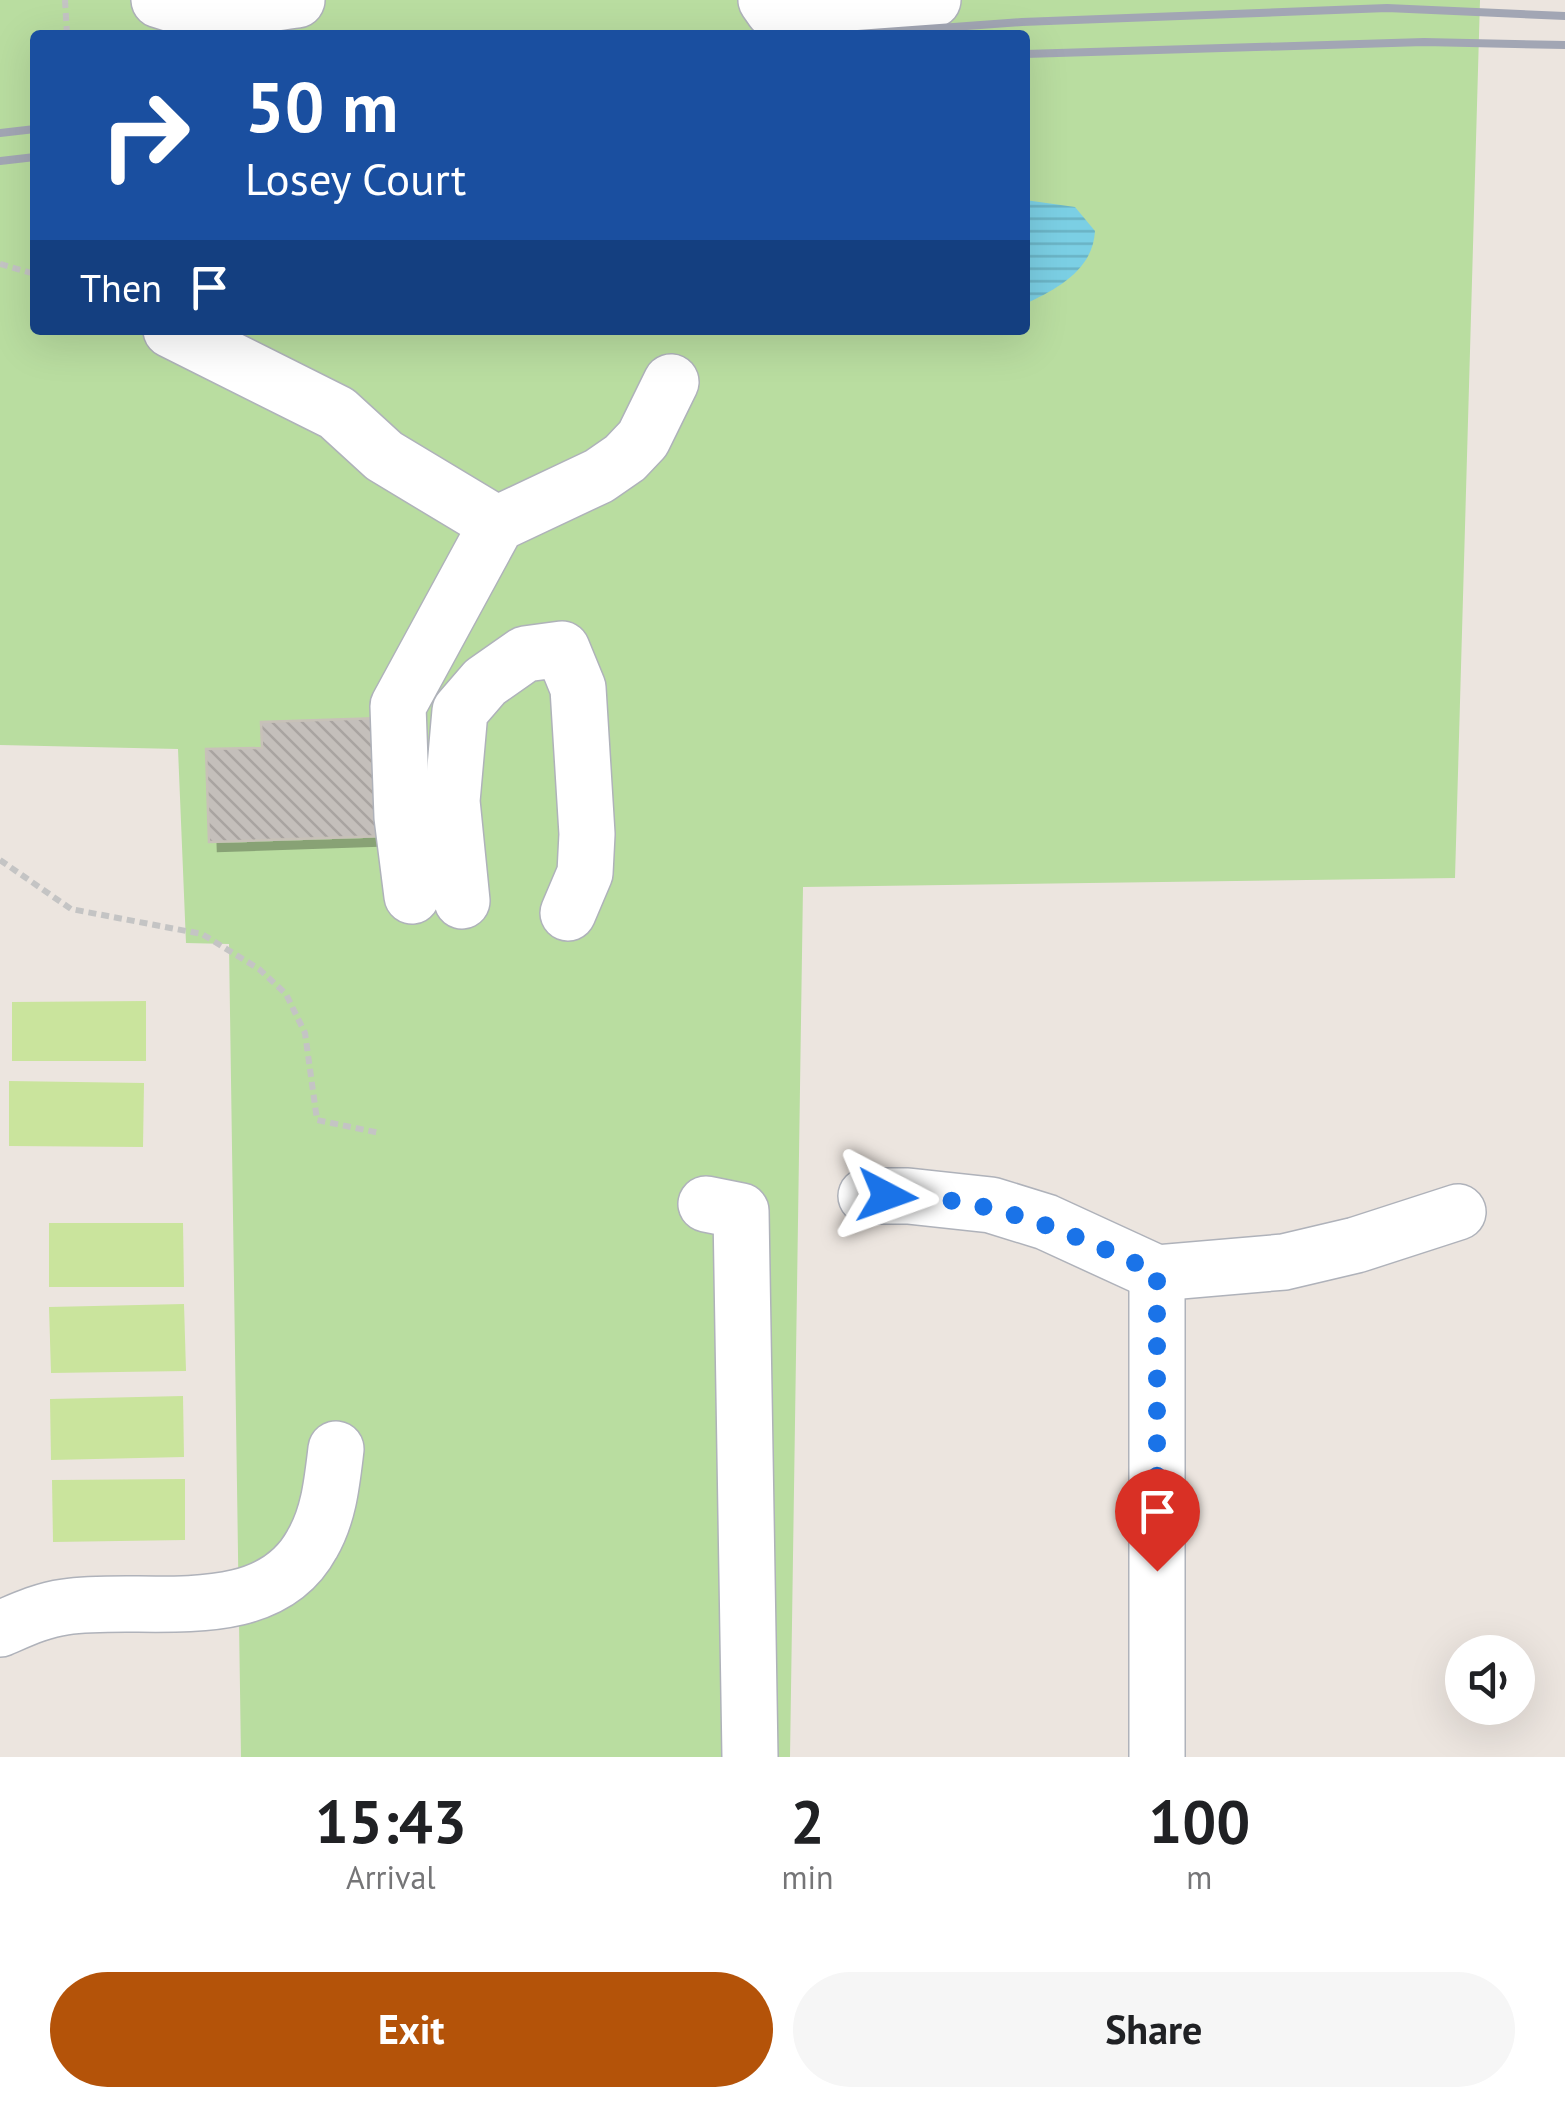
<!DOCTYPE html>
<style>
body{margin:0;font-family:"PT Sans",sans-serif;background:#f6f6f6;color:#202124;height:100vh;display:flex;flex-direction:column;font-size:38px;white-space:nowrap}
*{box-sizing:border-box;margin:0}
p{font-size:32px;color:#757577}
.icon{flex:none;width:55px;height:55px;fill:none;stroke:currentColor;stroke-width:2;stroke-linecap:round;stroke-linejoin:round}
.map{position:relative;height:1757px;overflow:hidden}
.sheet{display:flex;flex-direction:column;background:#fff;flex:1}
.sheet>*{flex:none}
.banner{position:absolute;left:30px;top:30px;width:1000px;height:305px;border-radius:10px;box-shadow:0 10px 40px #0002;background:#1a4fa0;color:#fff;overflow:hidden}
.fabs{position:absolute;left:1445px;top:1635px;display:grid;gap:20px}
.fabs a{display:grid;place-items:center;width:90px;height:90px;border-radius:50%;background:#fff;box-shadow:0 10px 40px #0002;font-size:50px}
.pin{position:absolute;display:grid;place-items:center;width:85px;height:85px;color:#fff;margin:-102px -42px;border-radius:50% 50% 50% 0;rotate:-45deg;box-shadow:0 0 10px #0007}
.pin .icon{rotate:45deg}
.me{position:absolute;width:110px;margin:-55px;rotate:94deg;stroke-linejoin:round;filter:drop-shadow(0 0 8px #0008)}
.turn{display:flex;align-items:center;gap:35px;height:210px;padding:0 50px;font-size:45px}
.turn .icon{width:130px;height:130px;stroke-width:2.5}
.turn b{display:block;font-size:70px;line-height:85px}
.then{display:flex;align-items:center;height:95px;padding:0 50px;background:#0003;gap:20px;font-size:38px}
.eta{display:flex;justify-content:space-evenly;align-items:center;height:170px;text-align:center}
.eta b{font-size:60px;font-weight:700;line-height:70px}
.primary-button{display:flex;gap:20px;margin-top:auto;padding:20px 50px}
.primary-button a{flex:1;height:115px;border-radius:60px;background:#b45309;color:#fff;font-size:40px;font-weight:700;line-height:115px;text-align:center}
.primary-button a+a{background:#f6f6f6;color:#202124}
.map>svg:first-child{display:block}
.grass{fill:#b9dda0;fill-rule:evenodd}
.pitch{fill:#cae49d}
.water{fill:url(#water-rules)}
.building{fill:url(#building-back-hatch);stroke:#c7c1b8;stroke-width:2.5;filter:url(#shadow)}
.lines{fill:none;stroke-linecap:round;stroke-linejoin:round}
.minor-casing{stroke:#afb2ba;stroke-width:58}
.path{stroke:#c4c4c4;stroke-width:6;stroke-dasharray:8 5;stroke-linecap:butt}
.minor{stroke:#fff;stroke-width:55}
.rail{stroke:#a2a6b4;stroke-width:8}
.route{stroke:#1a73e8;stroke-width:18;stroke-dasharray:0 32.4}
</style>
<div class="map">
<svg width="1565" height="1757" viewBox="0 0 1565 1757">
<defs>
<pattern id="water-rules" width="6" height="5" patternUnits="userSpaceOnUse" patternTransform="scale(2.5)"><rect width="6" height="5" fill="#7bcfe4"/><path d="M0 2.5h6" fill="none" stroke="#6ab2c4"/></pattern>
<pattern id="building-back-hatch" width="6" height="6" patternUnits="userSpaceOnUse" patternTransform="scale(2.5)"><rect width="6" height="6" fill="#c4bfbb"/><path d="M-1 5l2 2M0 0l6 6M5-1l2 2" fill="none" stroke="#a9a4a1"/></pattern>
<filter id="shadow"><feDropShadow dx="9" dy="9" stdDeviation="0" flood-color="#0004"/></filter>
</defs>
<rect width="100%" height="100%" fill="#ece5df"/>
<path class="grass" d="M0,0H1480L1455,878L803,887L790,1757H241L229,944L186,943L178,749L0,745ZM35,35H1025V330H35Z"/>
<g class="pitch">
<path d="M146,1001V1061H12V1002Z"/>
<path d="M9,1081L144,1083L143,1147L9,1146Z"/>
<path d="M49,1223H183L184,1287H49Z"/>
<path d="M184,1304L186,1371L51,1373L49,1307Z"/>
<path d="M183,1396L184,1457L51,1460L50,1399Z"/>
<path d="M185,1479V1540L53,1542L52,1480Z"/>
</g>
<path class="water" d="M1025,200L1075,207L1095,231C1093,270 1057,289 1025,304Z"/>
<path class="building" d="M380,718L384,836L209,842L206,749L262,748L261,722Z"/>
<g class="lines">
<g class="minor-casing">
<g id="minor">
<path d="M159,0C205,17 249,6 297,0"/>
<path d="M766,0L773,10L786,14L933,0"/>
<path d="M171,330L337,413L384,456L497,524"/>
<path d="M412,896L402,817L398,706L497,524L599,476L625,458L643,439L671,382"/>
<path d="M462,901L452,801L460,711L485,682L525,654L562,649L578,688L587,834L585,873L568,913"/>
<path d="M866,1196H908L991,1205L1046,1222L1157,1273L1284,1262L1356,1245L1458,1212"/>
<path d="M706,1204L741,1211L750,1757"/>
<path d="M1157,1273V1757"/>
<path d="M0,1629C21,1620 42,1610 65,1607C144,1595 266,1629 312,1544C329,1515 332,1482 336,1449"/>
</g>
</g>
<g class="path">
<path d="M65,0L67,35"/>
<path d="M0,264L35,274"/>
<path d="M0,860L71,909L202,934L259,969L286,994L305,1033L317,1120L380,1133"/>
</g>
<use href="#minor" class="minor"/>
<g class="rail">
<path d="M844,35L1022,22L1387,8L1565,16"/>
<path d="M1025,54L1424,42L1565,45"/>
<path d="M0,133L35,129"/>
<path d="M0,161L35,157"/>
</g>
</g>
<g class="lines">
<path class="route" d="M887,1196C987,1195 1069,1232 1157,1273V1571"/>
</g>
</svg>
<div class="fabs">
<a><svg class="icon" aria-label="sound" viewBox="0 0 24 24"><path d="M4 9h4l5-4v14l-5-4H4zM17 9q2 3 0 6"/></svg></a>
</div>
<div class="pin" style="left:1157px;top:1571px;background:#d93025"><svg class="icon" aria-label="arrive" viewBox="0 0 24 24"><path d="M6 21V4h12l-3 4 3 4H6"/></svg></div>
<svg class="me" style="left:887px;top:1196px" viewBox="-20 -20 40 40"><path d="M0-17L14 15 0 8-14 15z" fill="#1a73e8" stroke="#fff" stroke-width="4"/></svg>
<div class="banner">
<div class="turn"><svg class="icon" aria-label="right" viewBox="0 0 24 24"><path d="M7 20v-9h11M14 6l5 5-5 5"/></svg><div><b>50 m</b>Losey Court</div></div>
<div class="then">Then<svg class="icon" aria-label="arrive" viewBox="0 0 24 24"><path d="M6 21V4h12l-3 4 3 4H6"/></svg></div>
</div>
</div>
<section class="sheet">
<div class="eta">
<div><b>15:43</b><p>Arrival</p></div>
<div><b>2</b><p>min</p></div>
<div><b>100</b><p>m</p></div>
</div>
<div class="primary-button"><a>Exit</a><a>Share</a></div>
</section>
